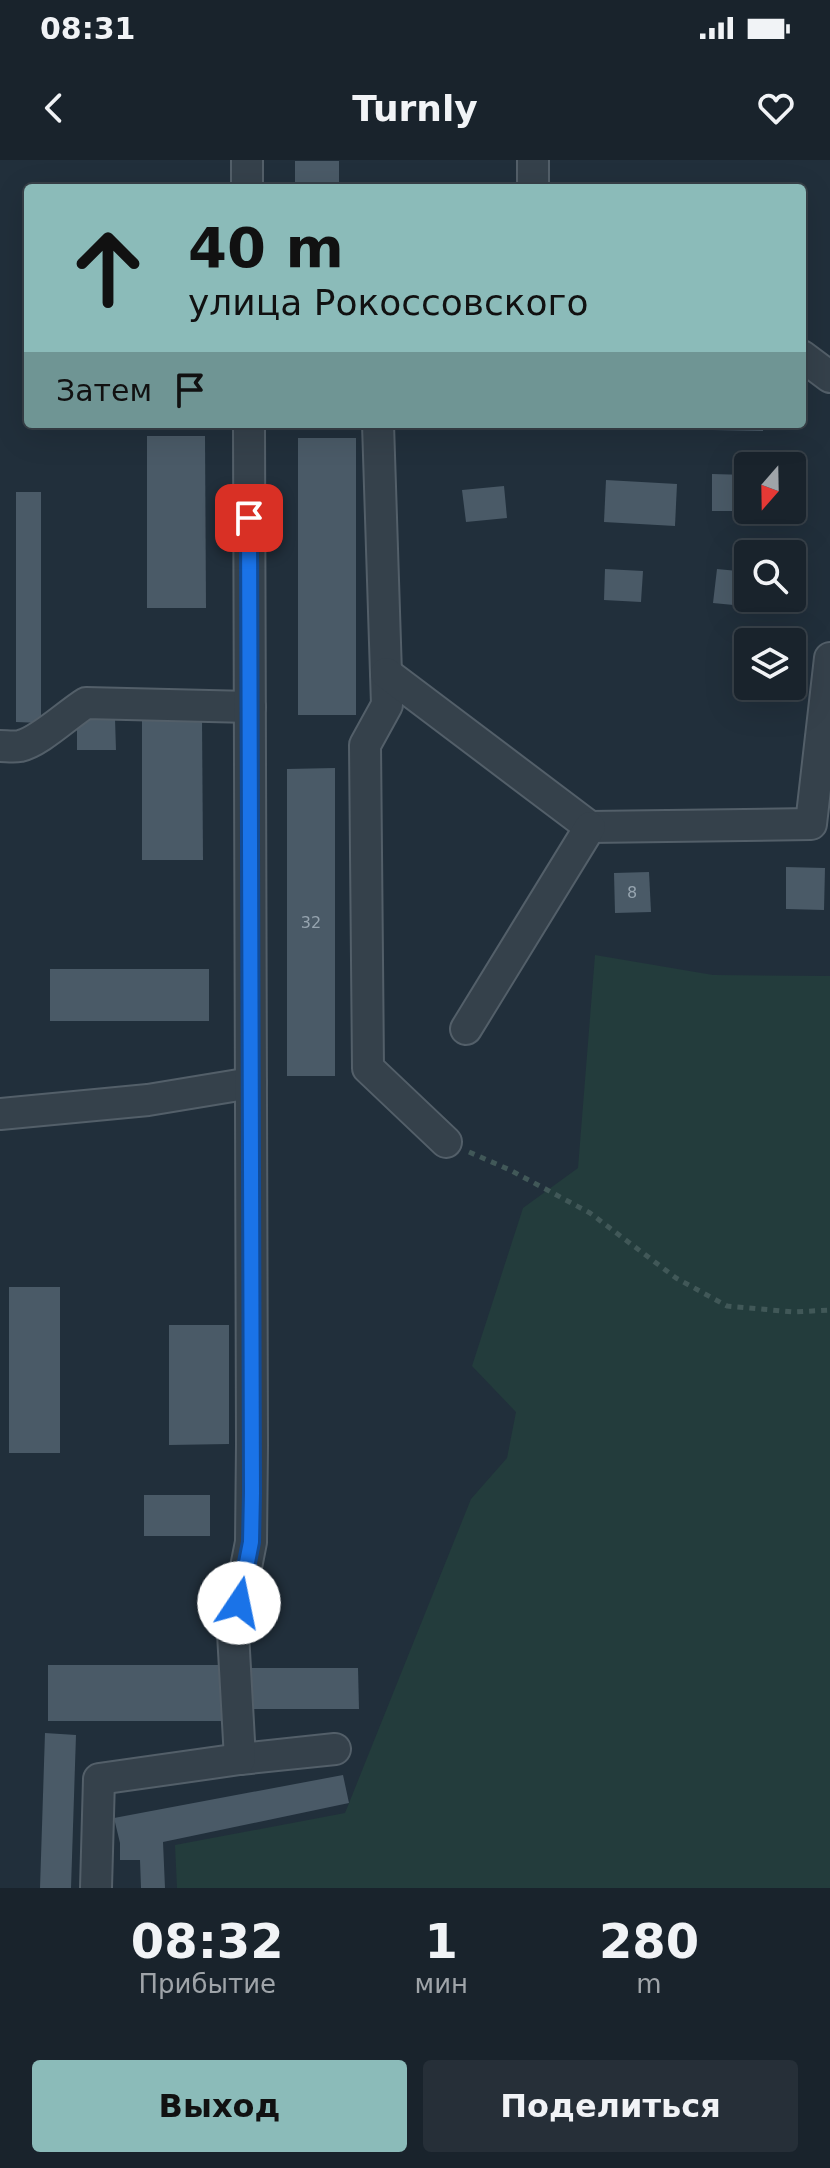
<!DOCTYPE html>
<html lang="ru">
<meta charset="utf-8">
<style>
body{margin:0;font-family:"DejaVu Sans",sans-serif;background:#262f38;color:#f1f3f6;height:100vh;display:flex;flex-direction:column;font-size:30px;white-space:nowrap}
*{box-sizing:border-box;margin:0}
p{font-size:26px;color:#9fa4a9}
.icon{flex:none;width:44px;height:44px;fill:none;stroke:currentColor;stroke-width:2;stroke-linecap:round;stroke-linejoin:round}
.map{position:relative;height:1728px;overflow:hidden}
.drawer{display:flex;flex-direction:column;background:#19232c;flex:1}
.drawer>*{flex:none}
.hud{position:absolute;left:24px;top:24px;width:782px;height:244px;border-radius:8px;box-shadow:0 8px 32px #0002,0 0 0 2px #374048;background:#8bbbb9;color:#111;overflow:hidden}
.needle{width:52px;rotate:200deg}
.controls{position:absolute;left:734px;top:292px;display:grid;gap:16px}
.controls a{display:grid;place-items:center;width:72px;height:72px;border-radius:8px;background:#19232c;box-shadow:0 8px 32px #0002,0 0 0 2px #374048;font-size:40px}
.pin{position:absolute;display:grid;place-items:center;width:68px;height:68px;color:#fff;margin:-34px;border-radius:16px;box-shadow:0 4px 12px #0006}
.me{position:absolute;width:88px;margin:-44px;rotate:11deg;stroke-linejoin:round;filter:drop-shadow(0 0 6px #0008)}
.turn{display:flex;align-items:center;gap:28px;height:168px;padding:0 32px;font-size:36px}
.turn .icon{width:104px;height:104px;stroke-width:2.5}
.turn b{display:block;font-size:56px;line-height:68px}
.then{display:flex;align-items:center;height:76px;padding:0 32px;background:#0003;gap:16px;font-size:30px}
.eta{display:flex;justify-content:space-evenly;align-items:center;height:136px;text-align:center}
.eta b{font-size:48px;font-weight:700;line-height:56px}
.primary-button{display:flex;gap:16px;margin-top:auto;padding:16px 32px}
.primary-button a{flex:1;height:92px;border-radius:8px;background:#8bbbb9;color:#111;font-size:32px;font-weight:700;line-height:92px;text-align:center}
.primary-button a+a{background:#262f38;color:#f1f3f6}
.status{display:flex;justify-content:space-between;align-items:center;height:56px;padding:0 40px;background:#19232c;direction:ltr}
.status svg{height:22px;fill:currentColor}
header{display:flex;justify-content:space-between;align-items:center;height:104px;padding:0 32px;background:#19232c;font-size:36px;font-weight:700}
.map>svg:first-child{display:block}
.green{fill:#233c3c}
.building{fill:#4a5a67}
.lines{fill:none;stroke-linecap:round;stroke-linejoin:round}
.minor-casing{stroke:#535f69;stroke-width:34}
.path{stroke:#415858;stroke-width:5;stroke-dasharray:6 6;stroke-linecap:butt}
.minor{stroke:#35414b;stroke-width:30}
.route-casing{stroke:#114b97;stroke-width:20}
.route{stroke:#1a73e8;stroke-width:14}
.labels{text-anchor:middle;dominant-baseline:central;stroke-width:8;stroke-linejoin:round;paint-order:stroke}
.number-label{font-size:16px;fill:#96a4af}
</style>
<div class="status"><b>08:31</b><svg viewBox="0 0 49 12"><path d="M0 12V9h3v3zM5 12V6h3v6zM10 12V3h3v9zM15 12V0h3v12zM26 1h20v11H26zM47 4h2v5h-2z"/></svg></div>
<header><svg class="icon" aria-label="back" viewBox="0 0 24 24"><path d="M15 5l-7 7 7 7"/></svg>Turnly<svg class="icon" aria-label="heart" viewBox="0 0 24 24"><path d="M12 20l-8-8c-3-5 5-10 8-4 3-6 11-1 8 4z"/></svg></header>
<div class="map">
<svg width="830" height="1728" viewBox="0 0 830 1728">
<rect width="100%" height="100%" fill="#212f3b"/>
<path class="green" d="M595,795L713,815L830,816V1728H177L175,1685L345,1653L471,1339L507,1298L516,1252L472,1206L523,1048L578,1008Z"/>
<g class="building">
<rect x="295" y="1" width="44" height="27"/>
<path d="M712,264H763V271L712,270Z"/>
<path d="M147,276H205L206,448H147Z"/>
<rect x="298" y="278" width="58" height="277"/>
<path d="M712,314L748,315V351H712Z"/>
<path d="M606,320L677,324L675,366L604,362Z"/>
<path d="M504,326L507,358L466,362L462,330Z"/>
<path d="M16,332H41V563L16,562Z"/>
<path d="M605,409L643,411L641,442L604,440Z"/>
<path d="M717,409L748,412V438H755L754,447L713,443Z"/>
<path d="M142,558H202L203,700H142Z"/>
<path d="M77,559H115L116,590H77Z"/>
<path d="M335,608V916H287V609Z"/>
<path d="M786,707L825,708L824,750L786,749Z"/>
<path d="M649,712L651,752L615,753L614,713Z"/>
<rect x="50" y="809" width="159" height="52"/>
<rect x="9" y="1127" width="51" height="166"/>
<path d="M169,1165H229V1284L169,1285Z"/>
<rect x="144" y="1335" width="66" height="41"/>
<rect x="48" y="1505" width="185" height="56"/>
<path d="M242,1508H358L359,1549H242Z"/>
<path d="M45,1573L76,1575L71,1728H40Z"/>
<path d="M343,1615L349,1643L163,1682L165,1728H141L140,1700H120V1683L114,1658Z"/>
</g>
<g class="lines">
<g class="minor-casing">
<g id="minor">
<path d="M247,0V28"/>
<path d="M533,0V28"/>
<path d="M802,196L830,217"/>
<path d="M378,264L387,545L365,585L368,908L446,982"/>
<path d="M386,513L590,667L811,664L830,498"/>
<path d="M0,586C6,586 14,587 20,586C39,582 68,554 86,543L250,547"/>
<path d="M466,869L590,667"/>
<path d="M0,954L148,940L251,923"/>
<path d="M240,1599L335,1589"/>
<path d="M96,1728L99,1619L240,1599L233,1473L251,1382L252,1285L249,264"/>
</g>
</g>
<path class="path" d="M469,992L510,1010L590,1053L676,1118L727,1146L794,1152L830,1150"/>
<use href="#minor" class="minor"/>
</g>
<g class="lines">
<g class="route-casing">
<path id="route" d="M239,1443L251,1382L252,1333L249,358"/>
</g>
<use href="#route" class="route"/>
</g>
<g class="labels">
<g class="number-label">
<text x="632" y="732">8</text>
<text x="311" y="762">32</text>
</g>
</g>
</svg>
<div class="controls">
<a><svg class="needle" viewBox="-14 -14 28 28"><path d="M0-13l5 13h-10z" fill="#e53935"/><path d="M0 13l5-13h-10z" fill="#9fa4a9"/></svg></a>
<a><svg class="icon" aria-label="search" viewBox="0 0 24 24"><circle cx="10" cy="10" r="6"/><path d="M15 15l6 6"/></svg></a>
<a><svg class="icon" aria-label="layers" viewBox="0 0 24 24"><path d="M12 4l9 5-9 5-9-5zM3 14l9 5 9-5"/></svg></a>
</div>
<div class="pin" style="left:249px;top:358px;background:#d93025"><svg class="icon" aria-label="arrive" viewBox="0 0 24 24"><path d="M6 21V4h12l-3 4 3 4H6"/></svg></div>
<svg class="me" style="left:239px;top:1443px" viewBox="-20 -20 40 40"><circle r="19" fill="#fff"/><path d="M0-13L10 11 0 6-10 11z" fill="#1a73e8"/></svg>
<div class="hud">
<div class="turn"><svg class="icon" aria-label="ahead" viewBox="0 0 24 24"><path d="M12 20V5M6 11l6-6 6 6"/></svg><div><b>40 m</b>улица Рокоссовского</div></div>
<div class="then">Затем<svg class="icon" aria-label="arrive" viewBox="0 0 24 24"><path d="M6 21V4h12l-3 4 3 4H6"/></svg></div>
</div>
</div>
<section class="drawer">
<div class="eta">
<div><b>08:32</b><p>Прибытие</p></div>
<div><b>1</b><p>мин</p></div>
<div><b>280</b><p>m</p></div>
</div>
<div class="primary-button"><a>Выход</a><a>Поделиться</a></div>
</section>
